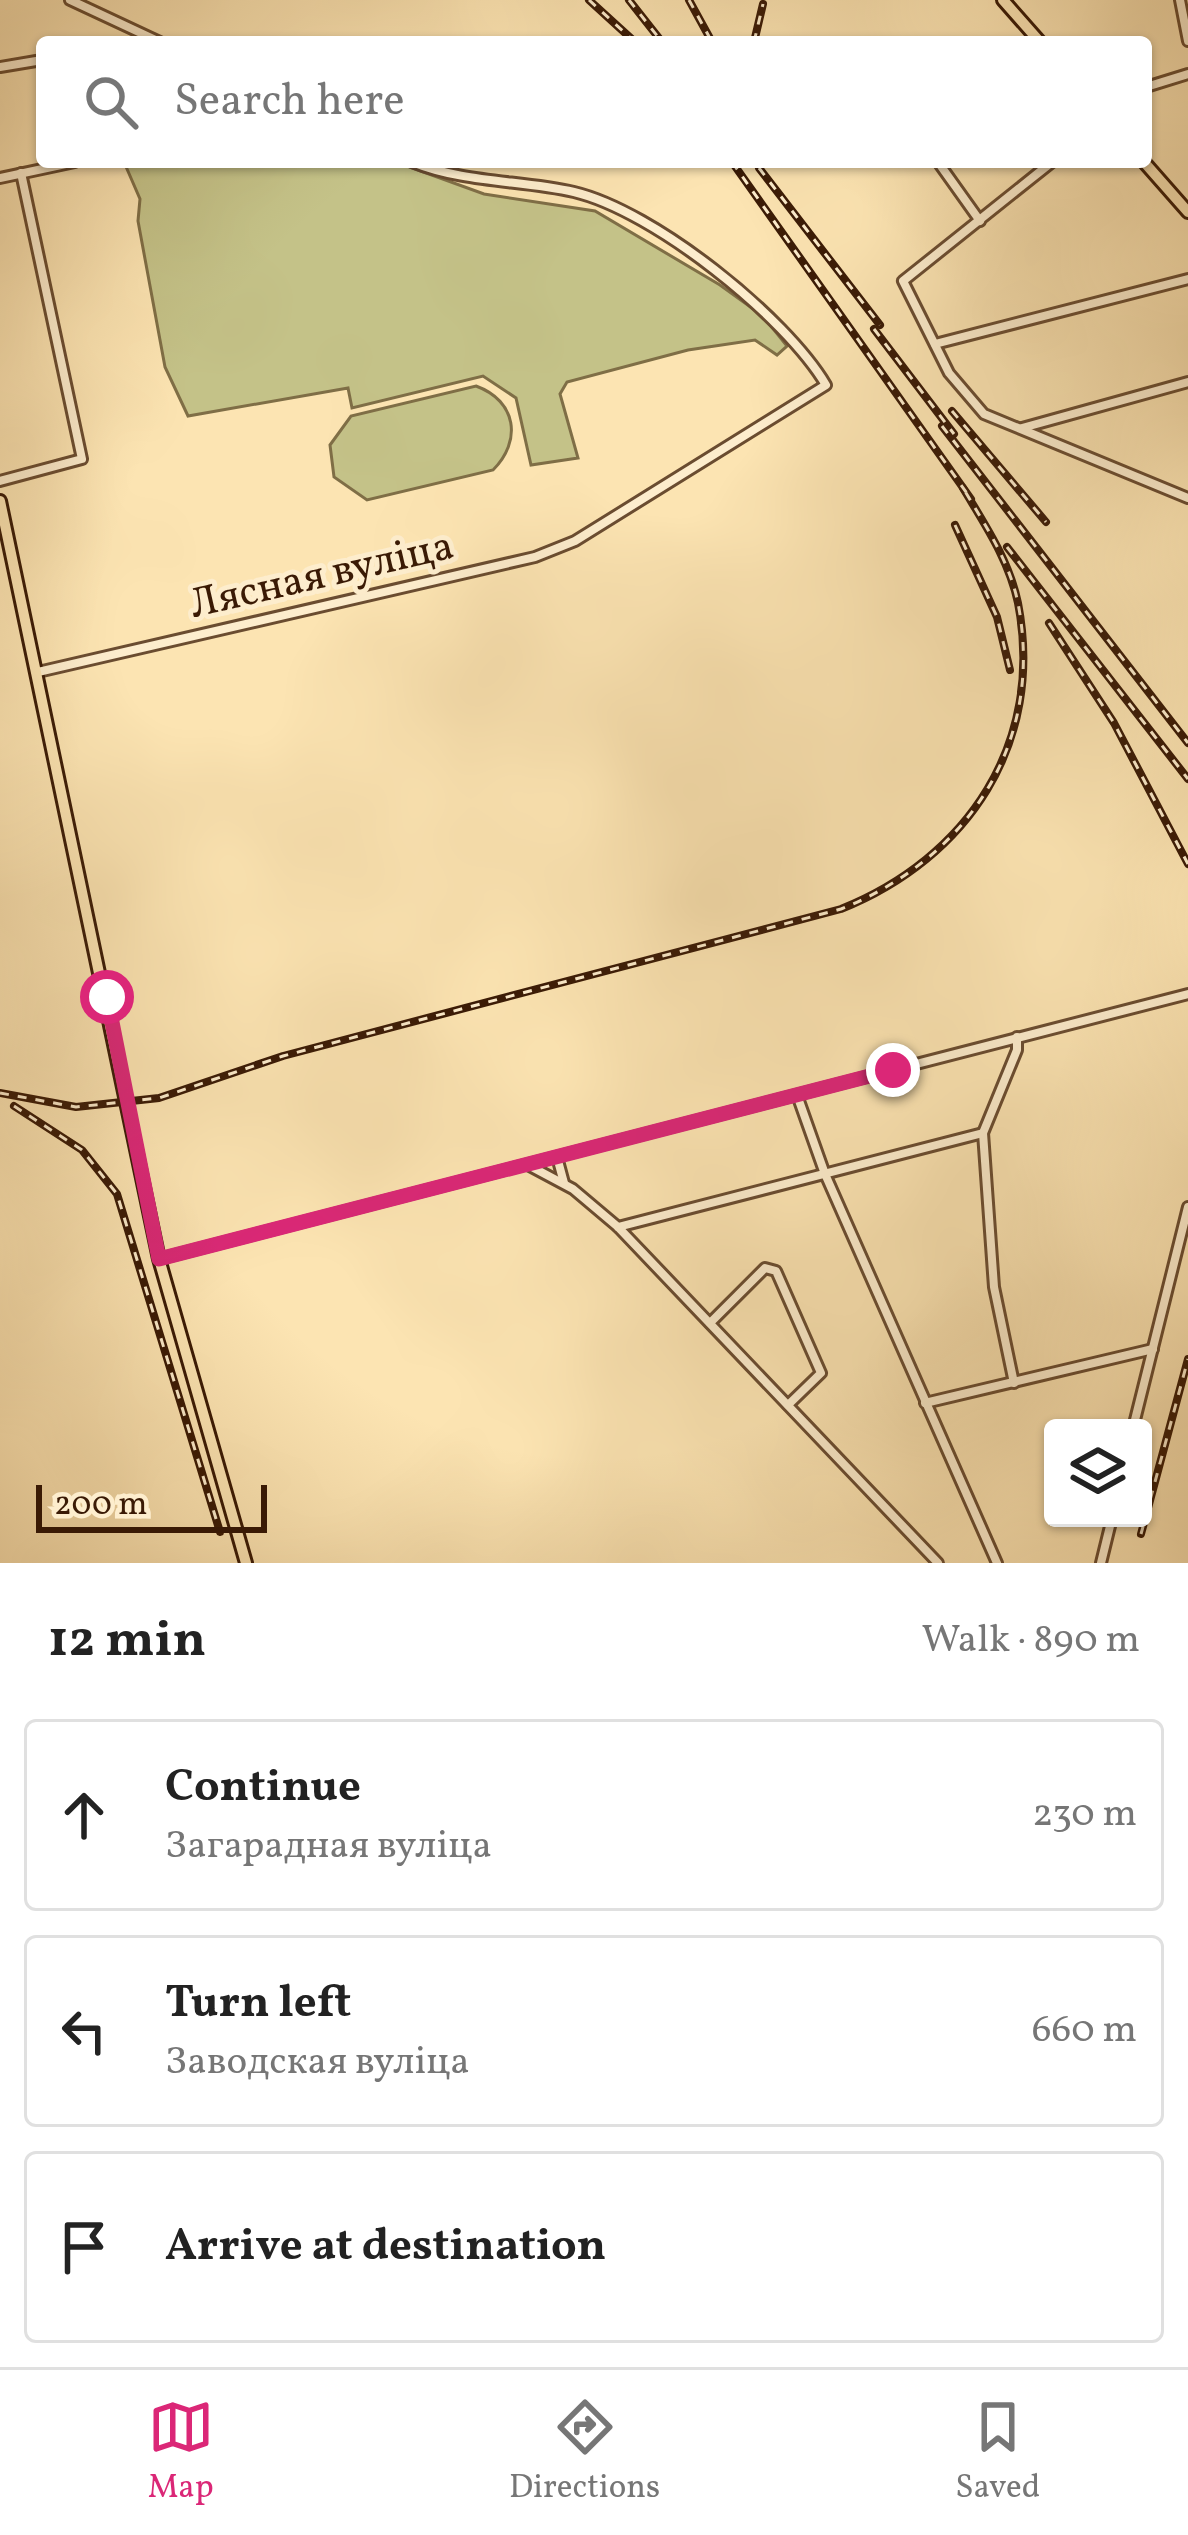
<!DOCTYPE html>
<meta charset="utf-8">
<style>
body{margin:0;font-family:Vollkorn,serif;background:#f2f2f2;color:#222}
.controls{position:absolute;right:36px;bottom:36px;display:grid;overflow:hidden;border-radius:12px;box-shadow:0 3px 9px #0004}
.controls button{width:108px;height:108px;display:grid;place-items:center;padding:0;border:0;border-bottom:3px solid #e0e0e0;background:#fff;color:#222;font:60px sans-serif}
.scale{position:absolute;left:36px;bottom:30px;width:231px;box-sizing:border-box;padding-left:12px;border:6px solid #3a1a05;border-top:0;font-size:33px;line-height:42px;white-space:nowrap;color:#3a1a05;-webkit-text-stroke:9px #fdedcd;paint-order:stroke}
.stop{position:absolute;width:36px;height:36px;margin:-27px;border:9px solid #db2777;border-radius:50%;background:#fff}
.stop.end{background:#db2777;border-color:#fff;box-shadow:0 3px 12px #0008}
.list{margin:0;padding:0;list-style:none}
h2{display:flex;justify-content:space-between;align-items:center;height:156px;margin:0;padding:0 48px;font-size:51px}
h2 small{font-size:39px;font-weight:400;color:#767676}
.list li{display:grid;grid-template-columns:78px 1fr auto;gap:36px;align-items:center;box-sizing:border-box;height:192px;margin:0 24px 24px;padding:0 24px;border:3px solid #e0e0e0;border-radius:12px}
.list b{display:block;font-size:45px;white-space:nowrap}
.list p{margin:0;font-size:39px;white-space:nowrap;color:#767676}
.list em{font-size:39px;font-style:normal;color:#767676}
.icon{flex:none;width:66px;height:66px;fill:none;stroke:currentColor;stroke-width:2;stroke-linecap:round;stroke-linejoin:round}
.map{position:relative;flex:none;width:1188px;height:1563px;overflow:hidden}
.search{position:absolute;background:#fff;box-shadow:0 3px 9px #0004;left:36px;right:36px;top:36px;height:132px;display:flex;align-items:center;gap:30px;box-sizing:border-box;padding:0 42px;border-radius:12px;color:#767676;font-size:45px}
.sheet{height:804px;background:#fff}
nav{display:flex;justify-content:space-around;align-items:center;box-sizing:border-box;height:168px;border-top:3px solid #e0e0e0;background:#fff;font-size:33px;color:#767676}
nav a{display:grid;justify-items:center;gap:6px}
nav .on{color:#db2777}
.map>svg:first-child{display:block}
</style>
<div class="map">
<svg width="1188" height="1563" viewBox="0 0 1188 1563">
<rect width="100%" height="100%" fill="#fce4b2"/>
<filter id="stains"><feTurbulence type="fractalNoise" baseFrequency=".00167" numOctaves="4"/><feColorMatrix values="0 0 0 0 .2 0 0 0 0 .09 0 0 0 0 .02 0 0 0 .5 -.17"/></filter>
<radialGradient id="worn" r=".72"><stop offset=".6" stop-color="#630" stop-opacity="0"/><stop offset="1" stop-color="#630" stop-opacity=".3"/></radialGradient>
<g fill="#c4c288" stroke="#7f6e46" stroke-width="3">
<path d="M124,162h272l88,32 111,17 125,74 43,31 24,30 -10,9 -22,-15 -67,10 -121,32 -7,12 18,64 -47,7 -15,-67 -33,-22 -131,32 -4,-20 -160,28 -23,-49 -27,-146 2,-22z"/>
<path d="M476,386c41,15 46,55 17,84l-126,30 -33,-23 -4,-32 21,-29z"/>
</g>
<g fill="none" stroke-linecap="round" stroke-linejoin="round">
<defs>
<g id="street">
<path d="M70,0l90,42"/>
<path d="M1180,0l8,41"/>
<path d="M0,67l42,-7"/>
<path d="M1146,87l42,-13"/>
<path d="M938,162l42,59"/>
<path d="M1052,162l-149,119 46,92 35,41 204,84"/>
<path d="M0,178l75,-16"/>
<path d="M935,344l253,-65"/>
<path d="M1022,428l166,-46"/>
<path d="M0,481l82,-22 -61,-286"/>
<path d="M38,672l497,-115 40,-16 251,-156c-41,-69 -172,-174 -252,-193 -53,-12 -110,-9 -162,-30"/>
<path d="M797,1095l28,79 172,389"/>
<path d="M557,1157l7,26"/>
<path d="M528,1165l45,24 45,38 320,336"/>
<path d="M618,1227l365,-94"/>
<path d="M159,1259l1029,-265"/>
<path d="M710,1323l55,-55 11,3 45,102 -33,32"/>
<path d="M1014,1383l-20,-96 -11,-154 34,-83v-13"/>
<path d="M925,1403l228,-54"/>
<path d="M1133,1428l55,-221"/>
<path d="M1101,1563l11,-45"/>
</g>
<g id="primary">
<path d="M1003,0l37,42"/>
<path d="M1144,162l44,50"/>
<path d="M0,501l159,758 87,304"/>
</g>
</defs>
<use href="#street" stroke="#6a4c30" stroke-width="14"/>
<use href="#primary" stroke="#3a1a05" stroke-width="16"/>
<use href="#street" stroke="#fdedcd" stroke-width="8"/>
<use href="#primary" stroke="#fce4b2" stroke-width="10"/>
<defs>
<g id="rail">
<path d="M589,0l46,42"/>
<path d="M629,0l33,42"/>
<path d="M689,0l23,42"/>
<path d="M754,42l9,-38"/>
<path d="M732,162l239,337"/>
<path d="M759,168l121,157"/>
<path d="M874,329l80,105"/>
<path d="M952,411l94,111"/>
<path d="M942,426l246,317"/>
<path d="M955,525l42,92 13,53"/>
<path d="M1007,547l181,232"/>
<path d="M1049,623l65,100 74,141"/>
<path d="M0,1093l76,14 83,-9 124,-42 558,-147c127,-51 204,-166 177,-306 -9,-43 -33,-78 -55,-115"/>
<path d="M14,1106l68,44 35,44 103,338"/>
<path d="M1141,1534l47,-175"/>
</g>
</defs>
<use href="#rail" stroke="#3a1a05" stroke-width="8"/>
<use href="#rail" stroke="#fdedcd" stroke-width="3" stroke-dasharray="9" stroke-linecap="butt"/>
</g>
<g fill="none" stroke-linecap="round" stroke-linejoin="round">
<path stroke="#db2777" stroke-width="15" d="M107,997l52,262 734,-189"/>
</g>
<g text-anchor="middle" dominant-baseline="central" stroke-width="10" stroke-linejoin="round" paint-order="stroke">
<g font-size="42" fill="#3a1a05" stroke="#fdedcd">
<text transform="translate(322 577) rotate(-13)">Лясная вуліца</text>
</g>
</g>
<rect width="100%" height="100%" filter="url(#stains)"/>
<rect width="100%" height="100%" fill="url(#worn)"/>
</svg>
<div class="controls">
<button><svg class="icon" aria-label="layers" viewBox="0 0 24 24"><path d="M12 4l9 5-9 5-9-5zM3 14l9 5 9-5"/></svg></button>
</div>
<div class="scale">200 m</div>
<div class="stop" style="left:107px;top:997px"></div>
<div class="stop end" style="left:893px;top:1070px"></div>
<div class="search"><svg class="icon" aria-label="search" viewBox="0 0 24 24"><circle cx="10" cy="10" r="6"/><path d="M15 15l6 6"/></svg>Search here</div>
</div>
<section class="sheet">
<h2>12 min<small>Walk · 890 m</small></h2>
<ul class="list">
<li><svg class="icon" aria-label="ahead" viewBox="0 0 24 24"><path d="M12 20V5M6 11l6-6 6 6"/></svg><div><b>Continue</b><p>Загарадная вуліца</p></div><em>230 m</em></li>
<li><svg class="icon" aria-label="left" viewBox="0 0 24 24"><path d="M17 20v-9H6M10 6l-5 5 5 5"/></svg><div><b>Turn left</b><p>Заводская вуліца</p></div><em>660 m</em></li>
<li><svg class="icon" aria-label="arrive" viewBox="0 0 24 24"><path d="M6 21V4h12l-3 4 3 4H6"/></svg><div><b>Arrive at destination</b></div></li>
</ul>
</section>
<nav>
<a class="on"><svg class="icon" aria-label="map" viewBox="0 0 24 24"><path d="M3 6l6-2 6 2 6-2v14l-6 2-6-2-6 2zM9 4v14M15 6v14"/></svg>Map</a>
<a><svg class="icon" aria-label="directions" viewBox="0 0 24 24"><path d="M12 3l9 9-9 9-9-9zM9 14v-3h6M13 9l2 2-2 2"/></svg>Directions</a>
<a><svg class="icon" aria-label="saved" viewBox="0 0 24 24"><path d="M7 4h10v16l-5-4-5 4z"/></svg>Saved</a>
</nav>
